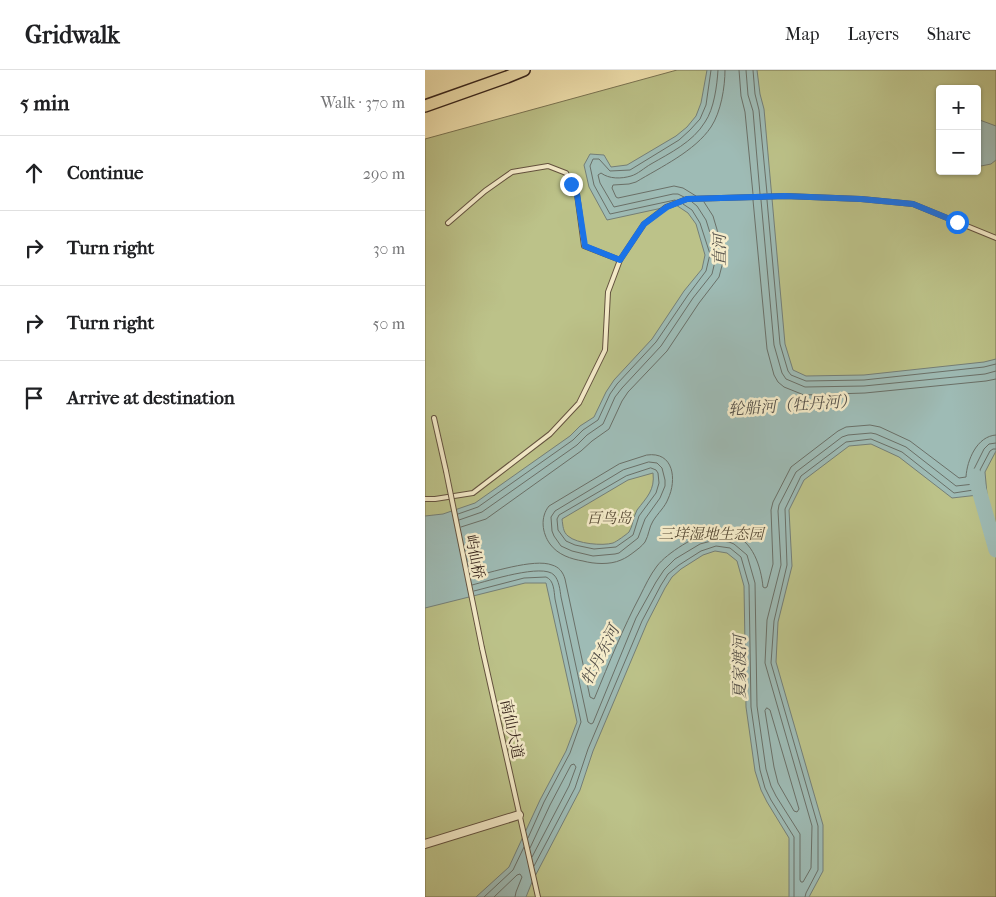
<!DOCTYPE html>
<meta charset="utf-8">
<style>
body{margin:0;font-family:"IM FELL French Canon","Noto Serif SC",serif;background:#f6f6f6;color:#202124}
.controls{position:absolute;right:15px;top:15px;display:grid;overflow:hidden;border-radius:5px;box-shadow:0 1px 4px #0004}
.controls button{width:45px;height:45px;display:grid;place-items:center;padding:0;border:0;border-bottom:1px solid #e0e0e0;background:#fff;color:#202124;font:25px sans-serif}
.stop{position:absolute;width:15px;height:15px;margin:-11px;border:4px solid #1a73e8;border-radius:50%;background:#fff}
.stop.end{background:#1a73e8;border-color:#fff;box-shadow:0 1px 5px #0008}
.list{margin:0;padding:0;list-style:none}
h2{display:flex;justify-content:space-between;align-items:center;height:65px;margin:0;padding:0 20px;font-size:21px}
h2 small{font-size:16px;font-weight:400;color:#757577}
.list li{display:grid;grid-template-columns:32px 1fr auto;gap:15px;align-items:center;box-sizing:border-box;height:75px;padding:0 20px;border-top:1px solid #e0e0e0}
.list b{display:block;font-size:19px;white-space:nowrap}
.list em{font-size:16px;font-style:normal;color:#757577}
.icon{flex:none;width:28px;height:28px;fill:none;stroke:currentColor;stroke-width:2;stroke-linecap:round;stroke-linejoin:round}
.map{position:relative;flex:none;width:571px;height:827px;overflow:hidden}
header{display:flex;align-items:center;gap:30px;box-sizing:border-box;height:70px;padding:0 25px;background:#fff;border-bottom:1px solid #e0e0e0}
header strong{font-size:24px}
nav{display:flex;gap:28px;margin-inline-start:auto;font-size:18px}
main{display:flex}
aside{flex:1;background:#fff}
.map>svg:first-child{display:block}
</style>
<header>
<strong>Gridwalk</strong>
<nav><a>Map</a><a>Layers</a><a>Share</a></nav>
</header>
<main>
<aside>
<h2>5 min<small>Walk · 370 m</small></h2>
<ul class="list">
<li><svg class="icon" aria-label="ahead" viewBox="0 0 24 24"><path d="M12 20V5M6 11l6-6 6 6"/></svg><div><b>Continue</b></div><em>290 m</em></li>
<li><svg class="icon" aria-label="right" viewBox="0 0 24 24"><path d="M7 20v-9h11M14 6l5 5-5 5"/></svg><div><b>Turn right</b></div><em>30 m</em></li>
<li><svg class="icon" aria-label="right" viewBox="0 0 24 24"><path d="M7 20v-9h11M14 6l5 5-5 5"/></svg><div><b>Turn right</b></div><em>50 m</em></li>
<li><svg class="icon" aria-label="arrive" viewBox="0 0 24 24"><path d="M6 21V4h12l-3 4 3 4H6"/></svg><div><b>Arrive at destination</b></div></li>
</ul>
</aside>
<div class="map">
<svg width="571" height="827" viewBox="0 0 571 827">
<rect width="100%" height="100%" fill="#f0e1ae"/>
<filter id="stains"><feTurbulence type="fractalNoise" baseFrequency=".004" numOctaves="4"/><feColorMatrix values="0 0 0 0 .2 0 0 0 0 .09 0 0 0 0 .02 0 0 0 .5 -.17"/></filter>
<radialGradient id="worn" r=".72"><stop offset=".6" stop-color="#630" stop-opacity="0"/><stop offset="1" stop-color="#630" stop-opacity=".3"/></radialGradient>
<path fill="#bcc289" stroke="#797352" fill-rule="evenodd" d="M252,0h319v827h-571v-758zM515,19h37v82h-37z"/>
<g fill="#9ebbb5" stroke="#747f78" fill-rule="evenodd">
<path d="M282,0h50l3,24 4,15 21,235 8,26 13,6 58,-1 120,-13 12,-3v92l-11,21 2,22 -35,4 -53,-41 -28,-13 -22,2 -45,34 -15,30 3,56 -14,56 -2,40 47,163v46l-14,26h-20v-59l-22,-36 -6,-12 -6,-19 -9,-64 -2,-121 -7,-25 -10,-8 -12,-2 -12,4 -22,14 -9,8 -7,11 -18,35 -54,128 -13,39 -48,92 -6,15h-50l33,-30 31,-67 26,-49 11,-29 -31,-139h-21l-100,25v-92l18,-2 32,-11 95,-67 10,-10 14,-9 12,-25 8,-12 38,-41 32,-48 18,-22 3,-14 -9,-31 -8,-11 -12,-8 -69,15 -18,-33 -5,-22 6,-11 14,1 7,12 16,-2 49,-29 11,-9 9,-11 5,-13zM228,403c2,17 -6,24 -16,37 -4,7 -4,16 -8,22 -2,2 -13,10 -16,11 -10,3 -36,1 -45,-7 -5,-4 -5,-10 -6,-17l66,-39z"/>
<path d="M552,49l19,7v34l-5,4 -10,2 -4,-3z"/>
</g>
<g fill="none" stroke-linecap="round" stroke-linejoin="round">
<g stroke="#6a7068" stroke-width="1">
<path d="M314,0l2,26 4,16 8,82"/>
<path d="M321,0l2,25 5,16 7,83"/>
<path d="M328,0l2,24 4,16 8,83"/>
<path d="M271,126l-13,-8 -9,-2 -56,12 -2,-1 -4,-9 1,-3 16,-1 7,-2c25,-15 59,-31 75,-55 10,-15 14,-40 14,-57"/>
<path d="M259,127l-6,-3h-5l-59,13 -14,-24 -2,-8 3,-2c8,6 20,6 30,3 7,-2 13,-8 20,-12 19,-11 42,-22 54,-42 9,-13 12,-36 13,-52"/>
<path d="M250,130l-65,14 -16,-29 -4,-19 3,-7h6l11,12 20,-1 49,-30 11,-10 10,-11 6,-14 5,-35"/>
<path d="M328,130l14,149 7,26 4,7 6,5 20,8 61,-2 121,-12 10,-2"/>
<path d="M336,130l13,145 8,28 4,6 19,8 59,-1 121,-12 11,-3"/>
<path d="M342,130l13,144 8,27 3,4 15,6 58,-1 120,-13 12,-3"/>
<path d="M222,385c27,-4 30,25 21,44 -3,8 -10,14 -15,22 -4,6 -4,14 -8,21 -3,4 -7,7 -11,10 -4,3 -8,6 -13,8 -11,5 -27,4 -38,1 -12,-2 -25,-6 -33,-17 -8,-11 -10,-27 -1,-38l70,-42z"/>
<path d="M224,392l8,1 5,5 3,12v6l-5,12 -15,21 -7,19 -19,15 -4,1 -22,2 -21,-5 -11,-5 -7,-10 -2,-5 -1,-14 4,-6 68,-41z"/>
<path d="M226,398l5,2 2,3 1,10 -3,10 -17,23 -6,19 -17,12 -22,2 -19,-4 -9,-4 -8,-11 -1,-11 2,-4 67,-39z"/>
<path d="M33,444l20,-7 95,-67 10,-10 15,-10 12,-26 7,-10 39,-42 32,-47 18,-24 4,-17 -10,-31 -8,-13 -9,-6"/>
<path d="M34,450l23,-8 95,-67 10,-10 16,-11 12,-27 7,-9 39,-42 32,-48 19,-24 4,-17v-5l-10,-32 -9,-14 -5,-4"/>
<path d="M36,457l25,-8 95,-68 11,-10 17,-12 13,-28 6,-9 39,-41 32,-48 20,-26 5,-19 -1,-8 -10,-34 -9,-14"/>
<path d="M46,507c19,-4 63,-19 81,-12 7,2 11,7 13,14l25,118 4,2 1,-2c14,-34 28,-69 45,-101 5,-10 10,-21 17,-30 10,-13 39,-31 55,-34 6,0 13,1 19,2 22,6 30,33 32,53l2,1 2,-1 6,-23 -2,-54 2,-8 18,-35 47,-36 8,-4 24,-2 10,2 30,14 49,37 7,-1c1,-17 11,-41 30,-42"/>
<path d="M47,515c16,-4 71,-22 82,-10 5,5 6,15 7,22l27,125 3,2 2,-1 43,-105 20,-36 8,-12 11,-11 25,-15 15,-4 14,2 5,2 13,11 8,28 2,123 9,63 5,17 5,10 24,38v46l1,2h2l8,-14 1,-42 -47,-163 2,-43 14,-55 -3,-54 1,-6 17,-33 46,-35 6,-2 23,-2 5,1 30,13 50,39 18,-2v-15l10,-20 5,-5 7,-1"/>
<path d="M49,521l50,-13 22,-1c8,3 8,14 9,22l26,123 -11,31 -26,49 -16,36"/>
<path d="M342,638l3,2 29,99 -2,3 -3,-1 -16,-28 -4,-16 -9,-56z"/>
<path d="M105,778l20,-43 21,-40 3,-1 2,3 -7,19 -37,71"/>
<path d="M109,796l41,-78 13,-39 54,-128 19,-36 7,-11 11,-9 22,-14 15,-5 14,2 11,9 8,28 2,122 9,63 5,18 6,12 23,37v60"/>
<path d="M59,827l29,-27 11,-23"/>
<path d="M69,827l23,-22 3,-1 2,3 -6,15 -1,5"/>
<path d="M380,827l1,-4 12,-23v-44l-47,-163 3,-42 13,-56 -2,-56 16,-33 45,-34 25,-3 31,13 52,41 26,-4v-19l10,-19 3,-2h3"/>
</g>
<path stroke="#9ebbb5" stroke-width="15" d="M550,406l21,74"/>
<defs>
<g id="lane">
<path d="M23,153l37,-32 27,-19 36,-6 18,7 11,21 7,52 36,14"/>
<path d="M9,348l12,53"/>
<path d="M0,429h10l38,-6 77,-59 29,-31 26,-53 3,-58 12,-32 24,-36 22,-17 21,-8 98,-3 76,3 52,5 83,34"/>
<path d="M57,578l56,249"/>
</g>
<path id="street" d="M0,774l94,-29"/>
<path id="primary" d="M0,36l82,-29 17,-7"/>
</defs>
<use href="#lane" stroke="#645340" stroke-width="6"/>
<use href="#street" stroke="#645340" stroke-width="10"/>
<use href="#primary" stroke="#36241c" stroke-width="14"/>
<use href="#lane" stroke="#f5ecca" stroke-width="4"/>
<use href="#street" stroke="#f5ecca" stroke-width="8"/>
<use href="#primary" stroke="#f0e1ae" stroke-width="11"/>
<defs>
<path id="lane-bridge" d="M21,401l36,177"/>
</defs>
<use href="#lane-bridge" stroke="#645340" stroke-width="6" stroke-linecap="butt"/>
<use href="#lane-bridge" stroke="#f5ecca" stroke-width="4"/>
</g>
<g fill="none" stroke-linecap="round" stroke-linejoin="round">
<path stroke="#1a73e8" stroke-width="6" d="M146,114l6,10 8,52 35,14 24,-36 23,-17 20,-8 98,-3 76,3 52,5 44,18"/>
</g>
<g text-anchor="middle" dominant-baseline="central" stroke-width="5" stroke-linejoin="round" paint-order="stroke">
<g font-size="15" font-style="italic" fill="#584c37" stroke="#f5ecca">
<text x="184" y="448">百鸟岛</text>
<text x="286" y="464">三垟湿地生态园</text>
</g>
<g font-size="15" fill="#36241c" stroke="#f5ecca">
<text transform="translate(50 487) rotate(79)">屿仙桥</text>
<text transform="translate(87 659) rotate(78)">南仙大道</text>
</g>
<g font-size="16" font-style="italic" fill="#55514a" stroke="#f5ecca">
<text transform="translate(294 180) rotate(-90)">直河</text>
<text transform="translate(367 335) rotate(-4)">轮船河（牡丹河）</text>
<text transform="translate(175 585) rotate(-63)">牡丹东河</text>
<text transform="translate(314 597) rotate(-90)">夏家渡河</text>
</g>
</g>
<rect width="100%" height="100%" filter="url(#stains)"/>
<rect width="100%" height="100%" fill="url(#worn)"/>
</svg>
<div class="controls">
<button>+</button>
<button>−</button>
</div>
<div class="stop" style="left:532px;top:152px"></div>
<div class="stop end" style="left:146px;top:114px"></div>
</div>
</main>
